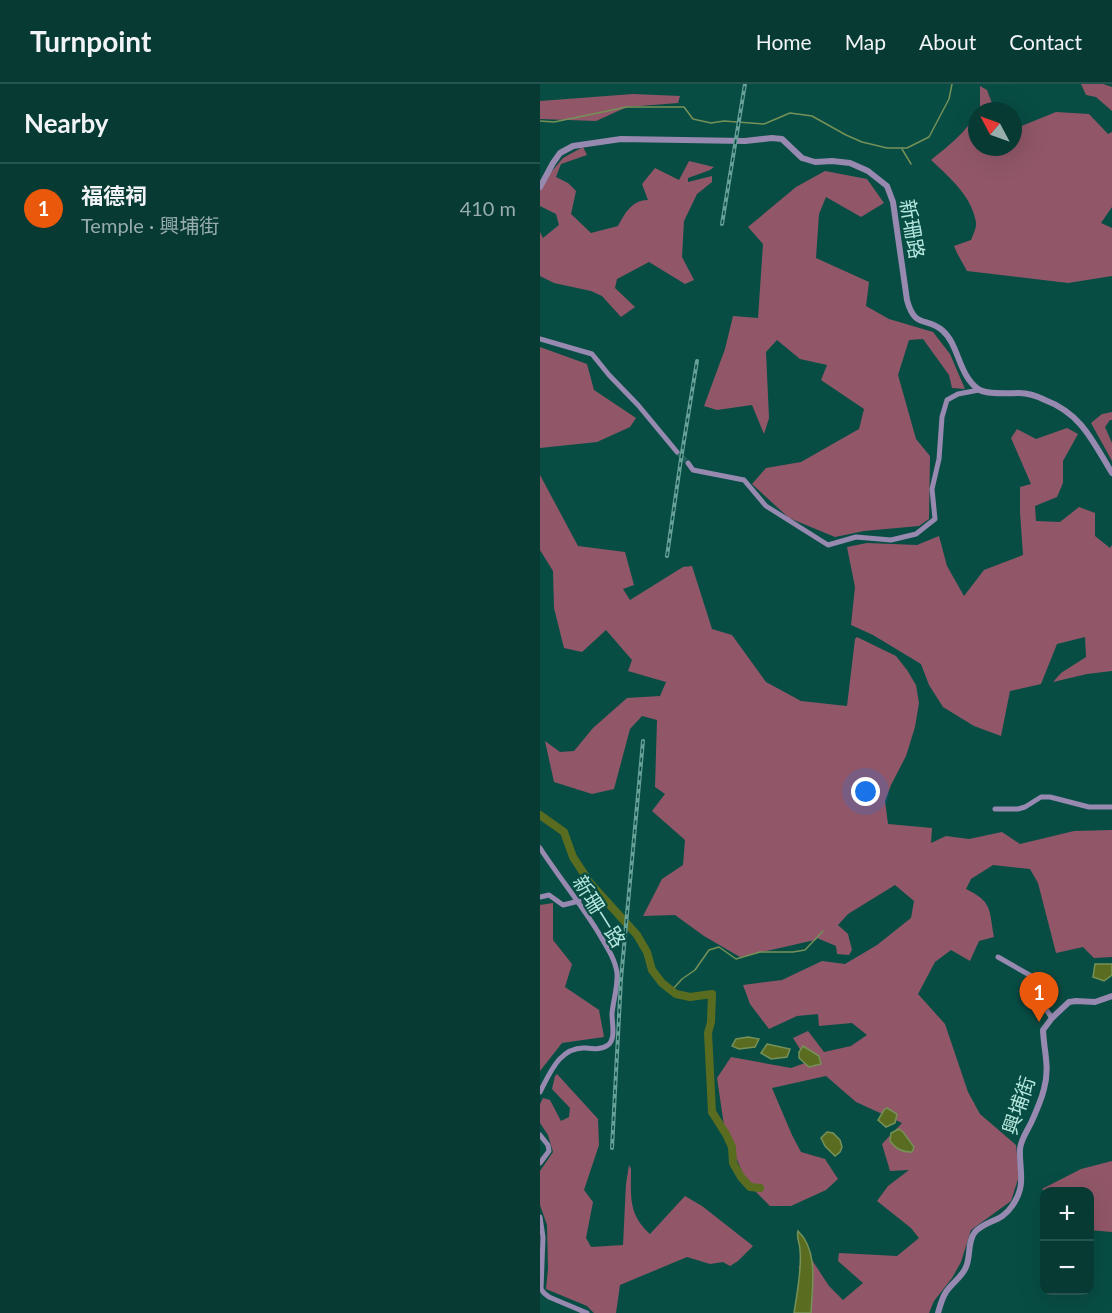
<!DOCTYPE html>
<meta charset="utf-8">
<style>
body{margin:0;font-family:Lato,"Noto Sans TC",sans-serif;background:#0f413b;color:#f1f3f6}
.controls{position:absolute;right:18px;bottom:18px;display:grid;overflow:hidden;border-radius:12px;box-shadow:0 6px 24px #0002}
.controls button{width:54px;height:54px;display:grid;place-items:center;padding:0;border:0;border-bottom:2px solid #27544e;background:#063a33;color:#f1f3f6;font:30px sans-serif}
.compass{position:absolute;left:428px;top:18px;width:54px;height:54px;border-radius:50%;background:#063a33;box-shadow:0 6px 24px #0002;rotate:311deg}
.you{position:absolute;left:326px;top:708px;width:21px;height:21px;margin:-15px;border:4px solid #fff;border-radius:50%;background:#1a73e8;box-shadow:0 0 0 9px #1a73e833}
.badge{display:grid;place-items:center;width:39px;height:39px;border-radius:50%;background:#ea580c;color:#fff;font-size:20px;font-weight:700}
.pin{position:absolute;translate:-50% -50px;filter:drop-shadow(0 2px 3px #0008)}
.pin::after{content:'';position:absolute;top:32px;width:21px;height:18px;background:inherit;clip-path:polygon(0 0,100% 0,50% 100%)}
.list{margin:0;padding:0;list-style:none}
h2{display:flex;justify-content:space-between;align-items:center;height:78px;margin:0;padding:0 24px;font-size:26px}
h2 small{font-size:20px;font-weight:400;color:#98adac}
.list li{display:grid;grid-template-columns:39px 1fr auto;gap:18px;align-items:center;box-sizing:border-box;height:90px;padding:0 24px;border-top:2px solid #27544e}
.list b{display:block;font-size:22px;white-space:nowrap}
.list p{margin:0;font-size:20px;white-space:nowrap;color:#98adac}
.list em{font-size:20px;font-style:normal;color:#98adac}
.map{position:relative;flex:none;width:572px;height:1229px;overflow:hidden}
header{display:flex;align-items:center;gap:36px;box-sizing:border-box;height:84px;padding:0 30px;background:#063a33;border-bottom:2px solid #27544e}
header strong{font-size:28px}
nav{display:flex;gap:33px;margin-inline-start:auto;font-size:21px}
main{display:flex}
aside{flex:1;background:#063a33}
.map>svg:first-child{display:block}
</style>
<header>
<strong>Turnpoint</strong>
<nav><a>Home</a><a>Map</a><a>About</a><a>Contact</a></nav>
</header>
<main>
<aside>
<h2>Nearby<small></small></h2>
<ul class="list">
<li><span class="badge">1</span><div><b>福德祠</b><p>Temple · 興埔街</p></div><em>410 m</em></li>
</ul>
</aside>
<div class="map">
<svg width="572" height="1229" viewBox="0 0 572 1229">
<rect width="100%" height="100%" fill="#084d44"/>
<g fill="#915768">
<path d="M541,0h22l9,3v24l-16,-14 -10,-2z"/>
<path d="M440,2l7,4 8,21h-17l2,-4z"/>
<path d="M93,10l47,2 -2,7 -51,4 -31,14 -56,-2v-18z"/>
<path d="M437,28v35h36v-21l6,1 37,-15 33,2 19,20 4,-2v75l-11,16 11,5v48l-44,7 -101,-12 -10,-18 -3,-7 17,-6c2,-5 6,-13 5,-18 -5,-27 -26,-44 -45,-62 18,-15 35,-27 46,-48z"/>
<path d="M43,63l4,8 -26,9 -5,13 12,6 8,8 -5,23 20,19 27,-7c7,-13 14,-26 30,-26l-6,-16 13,-16 24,12 10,-19 25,6 -4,3 -22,8v4l24,-6v6l-15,12 -13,27 -2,36 12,23 -9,4 -36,-22 -32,17 -2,9 20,19 -14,10 -19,-21 -11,-5 -37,-8 -14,-7v-44l3,6 16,-13 -3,-11 -16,-8v-16l3,-8 20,-24z"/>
<path d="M285,87l42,8 17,24 -23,14 -35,-20 -7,17 -3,44 53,24 -3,24 23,13 44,13 17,22 15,35 -13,-1 -3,-13 -26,-36 -14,1 -11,35 18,64 14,17 -1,63 -10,7 -55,5 -29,6 -46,-19 -37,-34 14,-16 35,-6 58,-33 5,-20 -43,-29 6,-15 -27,-6 -23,-19 -11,12 3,66 -5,16 -12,-29 -35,5 -13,-4 21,-57 8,-33 25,2 5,-74 -15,-17 48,-40z"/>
<path d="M0,263l47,17 7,26 42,28 -6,9 -33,15 -57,6z"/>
<path d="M572,328v8h-2l-5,7 7,16v18l-21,-38 11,-9z"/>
<path d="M527,344l11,6 -15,27v22l-6,14 -22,9 1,15 24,1 19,-15 16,6v23l15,12 2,-3v126l-25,3 -34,8 8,-9 25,-16 -1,-20 -28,7 -16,40 -31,7 -9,45 -27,-10 -31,-19 -14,-22 -8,-21 -48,-29 -22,-10 4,-38 -8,-40 20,-4 50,2 22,-9 8,30 17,30 20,-26 39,-15 -3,-43v-25l11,-3 -20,-46 6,-9 19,10z"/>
<path d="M0,391l38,71 47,6 9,33 -11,4 7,11 53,-33 9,-1 20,63 20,6 34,47 35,19 46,5 8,-67 2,-2 39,19 11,14 9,15 3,18 -4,24 -9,29 -15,29 -6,16 3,23 44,4 -1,15 15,-7 23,3 33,-7 18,12 54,-13 38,-1v127l-18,1 -11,-11 -27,6 -18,-70 -8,-14 -37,-4 -22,14 -5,10c27,13 23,21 28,48l-15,4 -9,20 -19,-11 -16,12 -17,32 27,30 23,68 12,22 36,31 3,31 -8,25 -40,29 -10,32 -9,16 -18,23 -5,12h-126l-4,-47 13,-6 17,26 14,14 20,-17 -25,-22 1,-8 58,3 22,-18 -8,-10 -34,-27 11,-15 21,-16 -19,1 -8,-27 20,-21 -46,-21 -30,-26 -54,12 20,47 9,17 24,7 13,20 -12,11 -35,16h-21l-23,-23 -22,-51 -8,-54 14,-21 60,11 17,-6 -15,-24 15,-7 16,21 27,-6 16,-11 -15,-12 -33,3 -1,-12 -21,2 -28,13 -19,-25 -7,-19 39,-5 40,-19 23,3 32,-19 34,-27 3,-17 -19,-16 -47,29 -10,11 10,9 4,16 -3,5 -12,-1 -1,-8 -19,-8 -2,2 -75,17 -36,-21 -29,-21 -32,1 19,-37 21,-14 2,-25 -33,-29 13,-17 -10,-7 2,-67 -15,-4 -12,13 -16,60 -22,5 -38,-12 -9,-41 15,11 14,-1 19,-23 34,-30 33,-2 6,-14 -38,-11 4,-11 -26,-30 -24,22 -18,-4 -10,-40 -1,-37 -13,-21z"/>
<path d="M13,819v37l19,24 -7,23 34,23 5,27 -42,6 -22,28v-166z"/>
<path d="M17,990l41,45 1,26 -15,45 9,12 -7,36 5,9 32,-2 3,-61 3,-19 2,4c0,27 -3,45 19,65l35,-38 17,10 51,40 -15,15 -8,5 -7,-4 -13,2 -23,-7 -67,28 -4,28h-22l-7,-7 -41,-17 2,-20 -1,-44 -7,-20v-34l13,-19 -5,-17 -8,-12v-19l3,-6 7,2 11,21 8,-4 1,-9 -18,-19 3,-13z"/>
<path d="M572,1077v71l-22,-2v-38l-45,-1 -3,-2 39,-20z"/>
</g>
<g fill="#5a6c20" stroke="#759158" stroke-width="1.5">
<path d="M555,880h17v11l-8,6 -11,-4z"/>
<path d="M208,953l11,2 -4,8 -16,2 -7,-3 4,-7z"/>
<path d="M227,960l23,5 -3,8 -16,2 -10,-6z"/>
<path d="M263,962l16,10 2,8 -12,3 -10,-9v-6z"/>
<path d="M347,1024l10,6 -2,9 -9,4 -8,-7 6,-10z"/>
<path d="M359,1045l4,3 11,15 -2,5c-10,0 -16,-3 -22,-11l1,-8z"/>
<path d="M287,1048l6,1 7,7 2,7 -2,5 -5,4 -10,-10 -4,-8z"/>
<path d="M258,1147c21,20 14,56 13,82h-17c3,-19 8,-44 6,-63 0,-7 -4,-12 -2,-19z"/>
</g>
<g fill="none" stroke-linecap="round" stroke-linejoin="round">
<g stroke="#759158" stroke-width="1.5">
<path d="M0,37l14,1 73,-15h57l9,12 18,4 13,-2 40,3 26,-11 22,3 34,19 16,7 25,6h20l22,-11 20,-38 3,-15"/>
<path d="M362,65l9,15"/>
<path d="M132,906l10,-11 13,-9 14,-20 10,-3 17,12 24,-7h33l12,-2 18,-19"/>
</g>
<path stroke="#5a6c20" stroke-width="8" d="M0,731l24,17 9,25 17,26 47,52 10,17 5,18 10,13 14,11 14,3 22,-3 -1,28 -3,11 4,79 14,22 6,13 1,16 8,14 9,10 10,1"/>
<path stroke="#22645b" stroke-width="5" stroke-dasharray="5 2.5" stroke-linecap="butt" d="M137,368l11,11"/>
<g stroke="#9789af" stroke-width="5">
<path d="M0,255l52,15 17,21 29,30 39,47"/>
<path d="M148,379l5,7 51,10 22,26 62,39 28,-8 35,3 25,-6 19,-15 -3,-30 7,-30 3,-42 5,-17 11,-6 21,-4"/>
<path d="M455,725h23l7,-2 16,-10h9l39,10h23"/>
<path d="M0,764c19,29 40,55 58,84 7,12 17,26 19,41 1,14 -4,28 -5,41 0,9 4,25 -4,31 -7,5 -15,4 -22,3 -26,-2 -36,25 -46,44"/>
<path d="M0,813l9,-2 14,10 16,-4"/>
<path d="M458,873l35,20 3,5 6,22 10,14"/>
<path d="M0,1051l8,10 1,6 -9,12"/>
<path d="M0,1133l3,20 -2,52 3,4 5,4 38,16"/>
</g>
<g stroke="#9789af" stroke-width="6">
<path d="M0,103l13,-24 7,-10 13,-7 48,-7 124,2 27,-3 10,1 20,19 13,4 17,-1 18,2 18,8 19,15 6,16 14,98c8,30 20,16 36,31 16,14 15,43 35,58 8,6 31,4 41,4 9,0 18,3 26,7 37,14 48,42 67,73"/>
<path d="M398,1229c2,-7 4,-15 8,-21 6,-9 16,-15 20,-25 5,-11 1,-25 9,-35 11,-12 27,-10 37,-26 15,-21 7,-35 8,-57 1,-10 7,-18 11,-26 5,-11 10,-22 13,-34 6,-22 0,-37 -1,-59l9,-12 17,-16 7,-1 19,1 17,-6"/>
</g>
<defs>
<g id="rail">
<path d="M182,140l23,-140"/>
<path d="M127,472l14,-97 16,-98"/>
<path d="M72,1064l9,-169 22,-238"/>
</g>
</defs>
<use href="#rail" stroke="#66a097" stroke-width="4"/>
<use href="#rail" stroke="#084d44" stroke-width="1.5" stroke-dasharray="4.5" stroke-linecap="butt"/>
</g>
<g text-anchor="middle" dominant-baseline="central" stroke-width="4.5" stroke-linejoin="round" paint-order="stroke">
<g font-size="20" fill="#b4e6dc" stroke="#084d44">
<text transform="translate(373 145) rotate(80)">新珊路</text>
<text transform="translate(60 827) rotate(58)">新珊一路</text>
<text transform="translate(478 1021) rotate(-71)">興埔街</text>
</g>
</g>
</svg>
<div class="controls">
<button>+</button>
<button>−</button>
</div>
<svg class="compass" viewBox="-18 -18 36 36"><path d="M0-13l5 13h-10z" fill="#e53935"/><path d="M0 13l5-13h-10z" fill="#98adac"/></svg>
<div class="you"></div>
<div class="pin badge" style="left:499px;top:938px">1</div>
</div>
</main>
